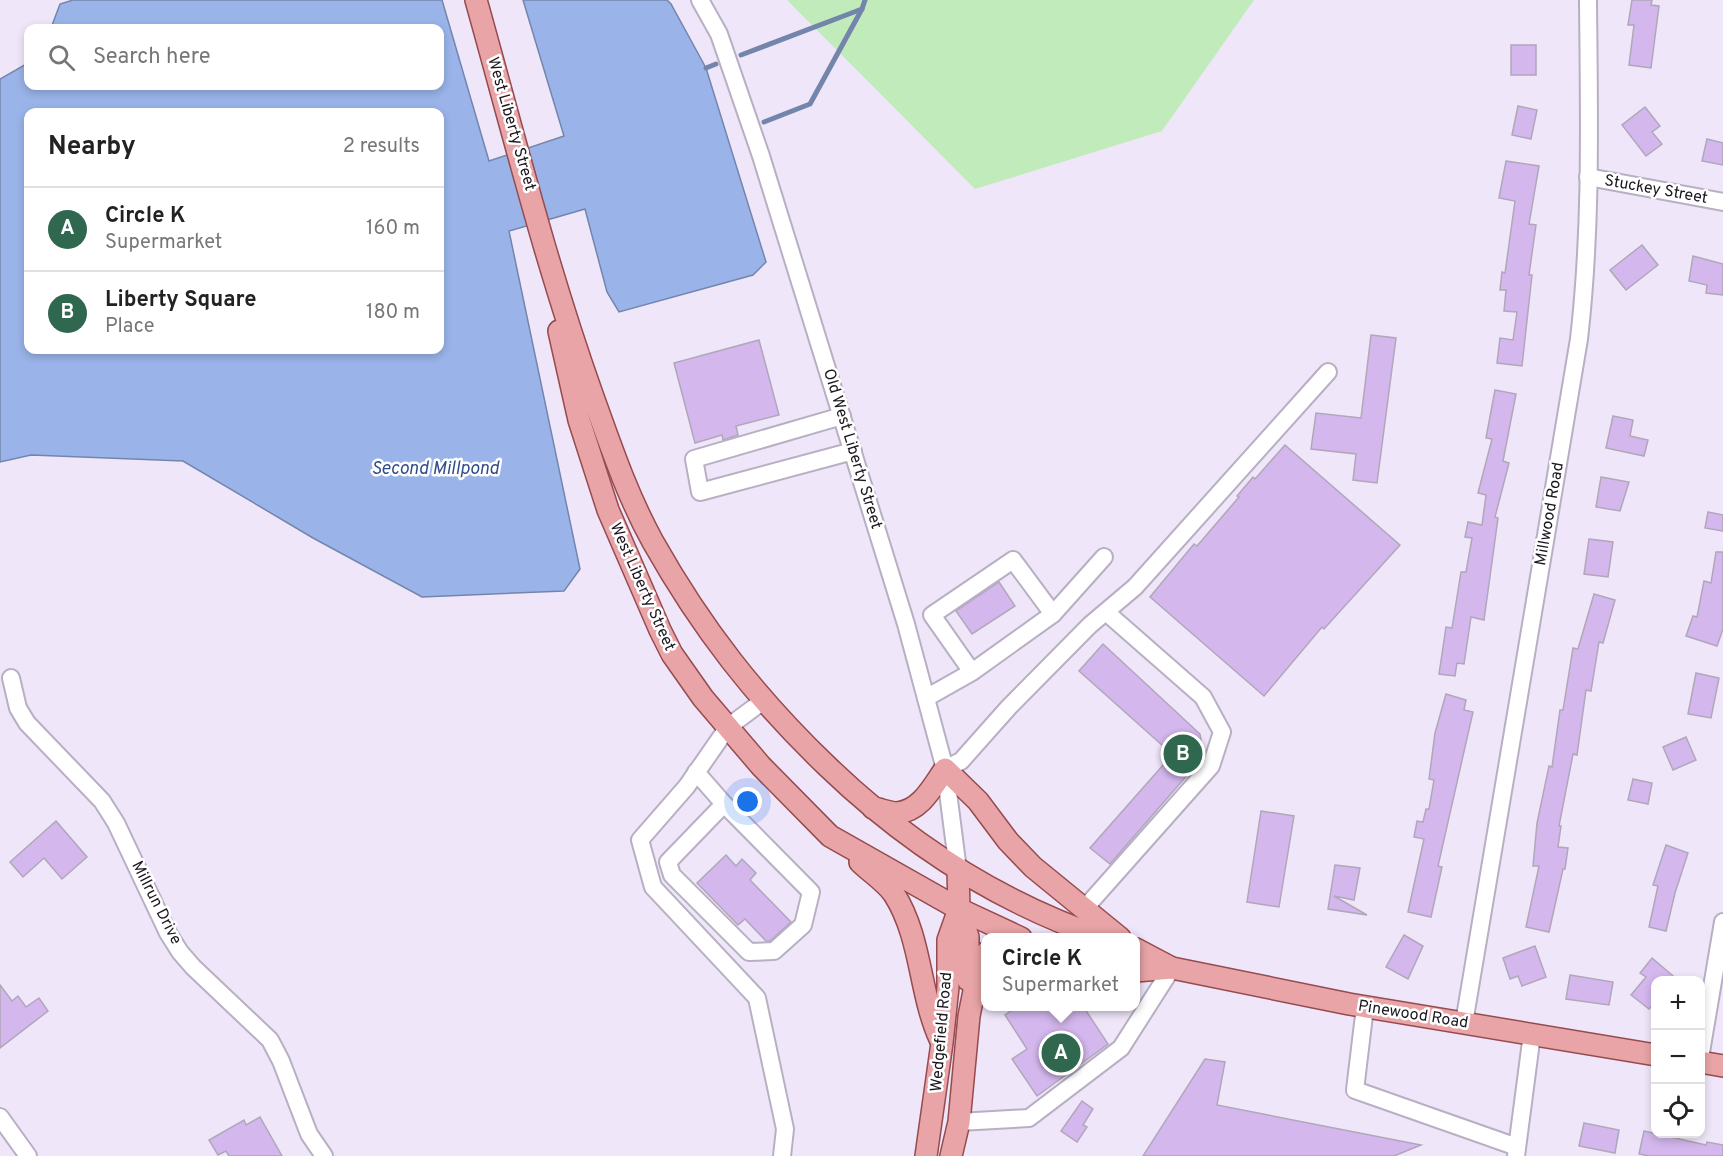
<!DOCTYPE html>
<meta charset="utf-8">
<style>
body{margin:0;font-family:Overpass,sans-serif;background:#f2f2f2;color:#222}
.controls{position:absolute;right:18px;bottom:18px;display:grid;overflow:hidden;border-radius:12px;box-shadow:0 3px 9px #0003}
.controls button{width:54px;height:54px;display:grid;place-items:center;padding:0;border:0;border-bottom:2px solid #e0e0e0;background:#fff;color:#222;font:30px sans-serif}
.you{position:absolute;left:748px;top:802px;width:21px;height:21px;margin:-15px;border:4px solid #fff;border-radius:50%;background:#1a73e8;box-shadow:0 0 0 9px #1a73e833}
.badge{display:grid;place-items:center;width:39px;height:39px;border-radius:50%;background:#30684f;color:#fff;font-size:20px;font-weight:700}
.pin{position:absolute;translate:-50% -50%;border:3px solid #fff;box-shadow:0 2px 6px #0006}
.popup{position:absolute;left:981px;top:933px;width:159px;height:78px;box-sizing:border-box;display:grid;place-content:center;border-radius:12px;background:#fff;filter:drop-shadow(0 2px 4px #0005);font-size:20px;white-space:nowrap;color:#767676}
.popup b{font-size:22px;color:#222}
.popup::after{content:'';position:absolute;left:50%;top:100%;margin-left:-12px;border:12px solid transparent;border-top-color:#fff}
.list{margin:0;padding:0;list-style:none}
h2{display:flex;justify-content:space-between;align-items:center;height:78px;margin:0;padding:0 24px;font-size:26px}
h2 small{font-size:20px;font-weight:400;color:#767676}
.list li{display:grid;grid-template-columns:39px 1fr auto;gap:18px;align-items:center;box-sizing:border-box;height:84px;padding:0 24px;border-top:2px solid #e0e0e0}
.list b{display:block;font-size:22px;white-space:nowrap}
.list p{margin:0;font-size:20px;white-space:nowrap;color:#767676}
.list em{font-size:20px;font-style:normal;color:#767676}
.icon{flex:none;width:33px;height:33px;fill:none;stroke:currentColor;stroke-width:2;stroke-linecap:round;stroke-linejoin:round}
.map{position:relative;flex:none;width:1723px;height:1156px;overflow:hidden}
.search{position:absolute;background:#fff;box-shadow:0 3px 9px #0003;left:24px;top:24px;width:420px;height:66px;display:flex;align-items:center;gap:15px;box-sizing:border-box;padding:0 21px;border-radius:12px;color:#767676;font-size:22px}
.panel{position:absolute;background:#fff;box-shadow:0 3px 9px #0003;left:24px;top:108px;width:420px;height:246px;border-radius:12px}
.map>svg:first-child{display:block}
</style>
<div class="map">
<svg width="1723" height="1156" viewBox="0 0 1723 1156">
<rect width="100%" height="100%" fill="#f0e6fa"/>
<path fill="#c1ebba" d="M787,0h467l-92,131 -187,58z"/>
<path fill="#9ab4e9" stroke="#7485ac" stroke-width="1.5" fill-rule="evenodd" d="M73,0h369l47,161 75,-25 -41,-136h144l4,4 35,64 60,194 -13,13 -134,37 -12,-20 -22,-83 -76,22 71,338 -16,22 -142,6 -109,-59 -130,-77 -152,-6 -31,7v-383l28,-16v23h412v-58h-389l9,-24zM28,112h412v238h-412z"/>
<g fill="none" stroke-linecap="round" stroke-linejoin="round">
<g stroke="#7485ac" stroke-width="5">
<path d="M741,55l121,-46"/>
<path d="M706,68l10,-4"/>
<path d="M764,122l46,-18 52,-95 3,-9"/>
</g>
</g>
<g fill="#d3b7ed" stroke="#b0a7ba" stroke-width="1.5">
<path d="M1632,0h20l-1,5 8,1 -8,62 -22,-3 5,-40h-6z"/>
<rect x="1511" y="45" width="25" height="30"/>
<path d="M1518,106l19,4 -6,29 -19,-4z"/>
<path d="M1645,107l15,19 -8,6 10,12 -16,12 -24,-31z"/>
<path d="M1707,139l16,4v22l-21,-4z"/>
<path d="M1506,161l33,5 -10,58 7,1 -7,50h3l-10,91 -25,-3 3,-25 13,2 4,-28 -13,-1 2,-21h-6l2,-18 3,1 10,-72 -16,-3z"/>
<path d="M1642,245l16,20 -32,25 -16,-20z"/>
<path d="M1693,256l30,8v31l-17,-2 1,-8 -18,-4z"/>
<path d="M1371,335l25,3 -19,145 -24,-3 3,-26 -45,-5 5,-36 45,5z"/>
<path d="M759,340l20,75 -43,11 2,9 -15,5 -1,-5 -27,8 -21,-80z"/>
<path d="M1495,390l21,4 -13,67 6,2 -14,54 3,1 -14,102 -13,-3 -7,47 -7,-1 -2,13 -16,-2 7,-47 6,1 9,-56h5l6,-34 -7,-1 3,-15 14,3 4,-30 -8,-2 14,-54 -6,-1z"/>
<path d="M1613,416l20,4 -3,16 18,4 -4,16 -38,-8z"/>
<path d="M1285,445l115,100 -76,84 -2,-2 -58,69 -114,-99 44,-53 3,2 42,-49 -2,-1 16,-19 2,2z"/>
<path d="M1601,477l28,5 -9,29 -24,-4z"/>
<path d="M1708,512l15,3v16l-18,-3z"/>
<path d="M1589,539l24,3 -5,35 -24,-3z"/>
<path d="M1716,552h7v77l-6,17 -31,-10 7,-20 4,1 7,-36 7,2z"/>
<path d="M999,582l16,24 -43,28 -16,-23z"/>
<path d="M1594,594l21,6 -12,43 -4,-1 -8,49 -5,-1 -9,65 -4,-1 -14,72h2l-3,21 10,1 -3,21h-2l-14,63 -23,-5 13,-61h-6l4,-43 12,-57 3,1 8,-57h3l10,-62 5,1z"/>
<path d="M1103,644l97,90 3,23 -93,107 -20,-16 74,-84 -1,-18 -84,-75z"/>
<path d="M1696,673l23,5 -8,40 -23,-4z"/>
<path d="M1446,694l20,6 -2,10 9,2 -35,154 4,1 -11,50 -23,-5 16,-73 -10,-2 3,-16 6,1 3,-13h3l5,-29 -5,-1 6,-46z"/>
<path d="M1686,737l10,23 -23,10 -10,-23z"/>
<path d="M1633,779l19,4 -4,21 -20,-4z"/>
<path d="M1261,811l33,5 -15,91 -32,-5z"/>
<path d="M56,821l31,36 -25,22 -18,-21 -21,19 -13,-15z"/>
<path d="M1666,845l22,8 -13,40 -9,38 -17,-4 9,-41 -5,-1z"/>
<path d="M726,855l10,11 6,-7 14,14 -6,7 41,42 -21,19h-4l-21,-22 -7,6 -41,-42z"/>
<path d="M1335,865l25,3 -6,32 -20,-4 33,19 -39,-6z"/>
<path d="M1404,935l19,11 -15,33 -22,-12z"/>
<path d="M1535,946l11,31 -24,9 -4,-10 -8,3 -7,-21z"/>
<path d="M1652,958l27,23h-23v20l-7,8 -18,-14 15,-18 -6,-4z"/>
<path d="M1570,975l43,7 -4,23 -43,-6z"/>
<path d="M0,985l12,16 6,-5 8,11 13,-9 9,13 -48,37z"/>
<path d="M1018,1006h65l25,38 -71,52 -25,-37 15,-10 -22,-34z"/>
<path d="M1205,1059l20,3 -8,43 204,40 -27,11h-251z"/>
<path d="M1082,1101l11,8 -10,16 4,2 -10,15 -16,-11z"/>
<path d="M260,1117l22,39h-53l-3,-5 -8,4 -9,-15 35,-20 2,5z"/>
<path d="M1584,1123l35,7 -4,23 -36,-7z"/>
<path d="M1644,1131l62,14 1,-3 16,3v11h-74l-10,-2z"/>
</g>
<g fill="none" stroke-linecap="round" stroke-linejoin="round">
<defs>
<g id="minor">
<path d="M700,0l19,34 42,122 145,468 39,145 13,101"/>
<path d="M1588,177l135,25"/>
<path d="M842,416l-148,43 6,33 153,-41"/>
<path d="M1053,614l51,-57"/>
<path d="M11,678l7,30 9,15 75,78 14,22 52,110 12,19 13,15 77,73 11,21 28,73 15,22"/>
<path d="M926,698l46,-26 81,-58 -40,-54 -81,55 40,57"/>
<path d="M763,701l-35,26 -41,59 -47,54 13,47 104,111 28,131 -3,27"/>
<path d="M945,769l16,-8 48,-54 81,-82 45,-38 193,-215"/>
<path d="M696,772l28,32 -56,58 4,13 77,77 25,-1 29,-26 8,-33 -87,-88"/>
<path d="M1085,908l126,-142 11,-34 -19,-35 -97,-85"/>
<path d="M1365,1007l-10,83 162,57"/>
<path d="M1464,1023l115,-684c13,-113 10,-226 9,-339"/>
<path d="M1700,1058l23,-136"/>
<path d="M0,1117l28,39"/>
<path d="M959,1122l70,-4 92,-70 51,-80"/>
<path d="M1516,1156l16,-122"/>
</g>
<g id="major">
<path d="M476,0c37,132 70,265 116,394 18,50 35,101 61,148 49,87 103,156 175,225 79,76 170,135 275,171"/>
<path d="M559,331l20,89 29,90 52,120 12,24 31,44 58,68 69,70 129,73 62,29"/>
<path d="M873,808c7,1 17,5 24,5 24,-2 36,-27 48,-44l33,32 30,40 25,26 87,71"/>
<path d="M860,862c10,10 26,20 34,32 28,44 25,99 46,145"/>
<path d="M958,870l1,39 9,28v43"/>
<path d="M1136,949l36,19 177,36 307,51"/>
<path d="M1136,971l36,-3"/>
<path d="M1700,1062l23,4"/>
<path d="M926,1156l16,-113 6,-56v-47l11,-31"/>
<path d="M951,1156l8,-34 10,-106 11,-55 6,-8"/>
</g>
</defs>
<use href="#minor" stroke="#b9afc3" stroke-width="20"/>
<use href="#major" stroke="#964b4f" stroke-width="24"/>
<use href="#minor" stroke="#fff" stroke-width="16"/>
<use href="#major" stroke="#e8a4a6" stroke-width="21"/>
</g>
<g text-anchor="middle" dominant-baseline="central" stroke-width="5" stroke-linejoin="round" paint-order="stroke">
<g font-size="16" fill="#1b171e" stroke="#fff">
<text transform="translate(511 124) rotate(74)">West Liberty Street</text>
<text transform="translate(1656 190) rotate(10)">Stuckey Street</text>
<text transform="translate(852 449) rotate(73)">Old West Liberty Street</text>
<text transform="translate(1550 514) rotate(-80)">Millwood Road</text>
<text transform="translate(642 587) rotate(66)">West Liberty Street</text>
<text transform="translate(156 903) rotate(63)">Millrun Drive</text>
<text transform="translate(1413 1015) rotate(9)">Pinewood Road</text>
<text transform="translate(942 1032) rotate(-85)">Wedgefield Road</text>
</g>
<g font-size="18" font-style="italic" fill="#304c8c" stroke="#fff">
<text x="435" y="469">Second Millpond</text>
</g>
</g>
</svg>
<div class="controls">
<button>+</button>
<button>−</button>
<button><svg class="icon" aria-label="locate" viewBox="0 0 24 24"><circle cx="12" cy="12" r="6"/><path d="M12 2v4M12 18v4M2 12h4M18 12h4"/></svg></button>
</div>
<div class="you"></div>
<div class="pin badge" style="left:1061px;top:1053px">A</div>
<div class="popup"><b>Circle K</b>Supermarket</div>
<div class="pin badge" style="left:1183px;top:754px">B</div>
<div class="search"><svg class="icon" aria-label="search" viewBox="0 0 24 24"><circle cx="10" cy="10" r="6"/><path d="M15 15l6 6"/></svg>Search here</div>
<section class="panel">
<h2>Nearby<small>2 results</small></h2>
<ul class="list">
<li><span class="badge">A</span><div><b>Circle K</b><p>Supermarket</p></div><em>160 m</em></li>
<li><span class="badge">B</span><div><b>Liberty Square</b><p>Place</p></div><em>180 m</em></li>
</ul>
</section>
</div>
